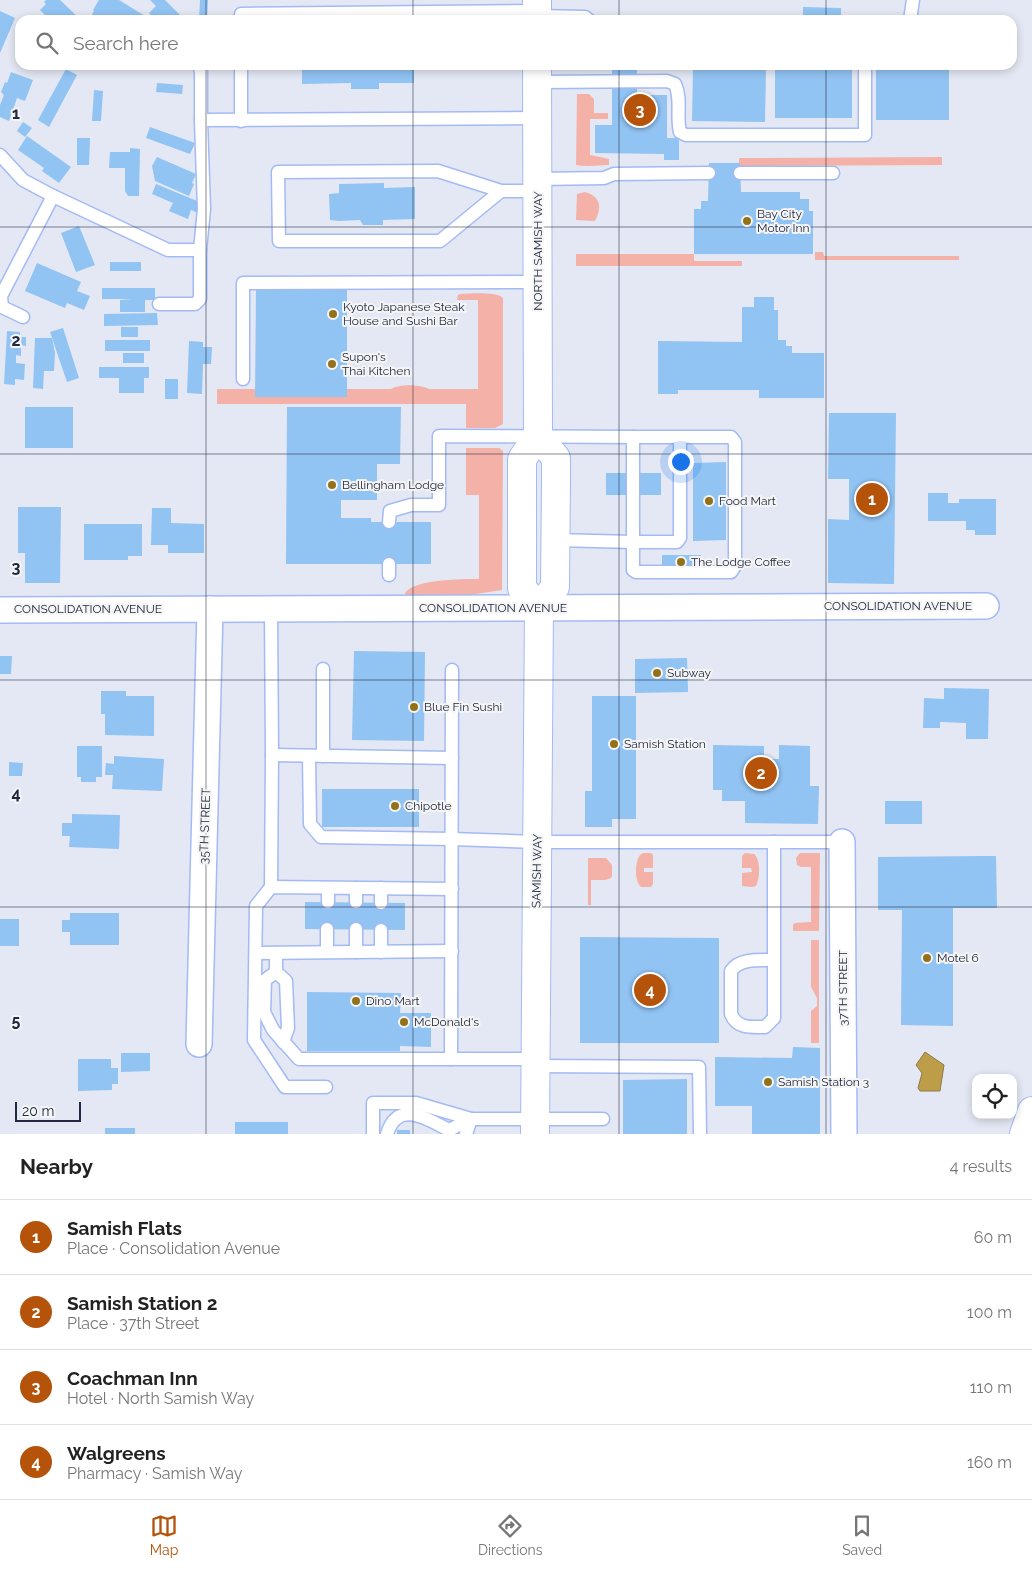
<!DOCTYPE html>
<meta charset="utf-8">
<style>
body{margin:0;font-family:Raleway,sans-serif;background:#f2f2f2;color:#222}
.controls{position:absolute;right:15px;bottom:15px;display:grid;overflow:hidden;border-radius:10px;box-shadow:0 2px 8px #0003}
.controls button{width:45px;height:45px;display:grid;place-items:center;padding:0;border:0;border-bottom:1px solid #e0e0e0;background:#fff;color:#222;font:25px sans-serif}
.scale{position:absolute;left:15px;bottom:12px;width:66px;box-sizing:border-box;padding-left:5px;border:2px solid #212940;border-top:0;font-size:14px;line-height:18px;white-space:nowrap;color:#212940;-webkit-text-stroke:4px #f5f5f5;paint-order:stroke}
.you{position:absolute;left:680px;top:461px;width:18px;height:18px;margin:-12px;border:4px solid #fff;border-radius:50%;background:#1a73e8;box-shadow:0 0 0 8px #1a73e833}
.badge{display:grid;place-items:center;width:32px;height:32px;border-radius:50%;background:#b45309;color:#fff;font-size:16px;font-weight:700}
.pin{position:absolute;translate:-50% -50%;border:2px solid #fff;box-shadow:0 1px 5px #0006}
.list{margin:0;padding:0;list-style:none}
h2{display:flex;justify-content:space-between;align-items:center;height:65px;margin:0;padding:0 20px;font-size:21px}
h2 small{font-size:16px;font-weight:400;color:#767676}
.list li{display:grid;grid-template-columns:32px 1fr auto;gap:15px;align-items:center;box-sizing:border-box;height:75px;padding:0 20px;border-top:1px solid #e0e0e0}
.list b{display:block;font-size:19px;white-space:nowrap}
.list p{margin:0;font-size:16px;white-space:nowrap;color:#767676}
.list em{font-size:16px;font-style:normal;color:#767676}
.icon{flex:none;width:28px;height:28px;fill:none;stroke:currentColor;stroke-width:2;stroke-linecap:round;stroke-linejoin:round}
.map{position:relative;flex:none;width:1032px;height:1134px;overflow:hidden}
.search{position:absolute;background:#fff;box-shadow:0 2px 8px #0003;left:15px;right:15px;top:15px;height:55px;display:flex;align-items:center;gap:12px;box-sizing:border-box;padding:0 18px;border-radius:15px;color:#767676;font-size:19px}
.sheet{height:365px;background:#fff}
nav{display:flex;justify-content:space-around;align-items:center;box-sizing:border-box;height:70px;border-top:1px solid #e0e0e0;background:#fff;font-size:14px;color:#767676}
nav a{display:grid;justify-items:center;gap:2px}
nav .on{color:#b45309}
.map>svg:first-child{display:block}
</style>
<div class="map">
<svg width="1032" height="1134" viewBox="0 0 1032 1134">
<rect width="100%" height="100%" fill="#e3e8f4"/>
<g fill="#f4b1a7">
<rect x="576" y="65" width="36" height="4"/>
<path d="M577,94h12l5,5v14h14v6h-18v36l19,4v6c-11,0 -21,2 -33,0z"/>
<path d="M942,157v8l-203,1v-8z"/>
<path d="M585,192c16,5 17,15 10,29l-19,-1 1,-26z"/>
<path d="M815,252h8l1,4h135v4h-144z"/>
<path d="M576,254h118v7h48v5h-166z"/>
<path d="M460,294c11,0 35,-3 43,4v126l-8,4h-29v-24h-249v-15h174c9,-5 28,-5 38,0h49v-89h-21l1,-5z"/>
<path d="M466,448h33l4,3 -1,139 -39,6 -57,2 -1,-5c9,-14 58,-14 74,-14v-84h-13z"/>
<path d="M643,853h8l2,2v13h-9v4h9v12l-2,3h-10c-7,-7 -6,-25 -1,-32z"/>
<path d="M745,853l9,1c7,6 6,24 2,32l-4,1 -10,-1v-13l10,-1 -1,-4h-9v-12z"/>
<path d="M800,853h20l-1,78h-26v-6l2,-2 16,-1v-55h-10l-4,-2 -1,-7z"/>
<path d="M588,858h18l6,7v11l-1,2 -6,2h-14v25h-3z"/>
<path d="M811,940h8v103h-8v-32l6,-5v-8l-6,-11z"/>
</g>
<path fill="#be9d48" stroke="#8f7a46" d="M925,1052l19,13 -4,26h-20l-2,-3 4,-15 -6,-8z"/>
<g fill="#91c3f3">
<path d="M46,0h14l21,20h-31l-10,-10 6,-6 -2,-2z"/>
<path d="M99,0h20l31,19v1h-61l5,-9 -1,-1z"/>
<path d="M150,0h15l18,18 -2,2h-25l-7,-7 7,-7z"/>
<path d="M200,0h8l-1,20h-8z"/>
<path d="M803,7l38,1v12h-38z"/>
<path d="M0,11l15,7 -15,35z"/>
<path d="M682,17l22,1 -1,2h-21z"/>
<path d="M298,65h116v18h-35v6h-28v-6l-49,1v-16h-4z"/>
<path d="M612,65h25v30h30v43h12v22h-15v-6l-69,-1v-28h17z"/>
<path d="M775,65l77,1v52h-77z"/>
<rect x="876" y="66" width="73" height="54"/>
<path d="M693,68l73,1 -1,53 -73,-1z"/>
<path d="M66,69l11,6 -28,52 -11,-7z"/>
<path d="M11,72l22,8 -8,21 -8,-3 -8,23 -9,-4v-12l4,-10 -3,-3 4,-10 2,1z"/>
<path d="M157,83l26,2 -1,9 -26,-2z"/>
<path d="M94,90l9,1 -2,30h-9z"/>
<path d="M23,122l9,6 -7,9 -8,-6z"/>
<path d="M150,127l45,16 -5,11 -44,-16z"/>
<path d="M27,136l44,31 -12,16 -17,-12 2,-3 -26,-18z"/>
<path d="M77,138h13l-1,27h-12z"/>
<path d="M130,148l10,1 -1,47h-11l-3,-5v-23h-16l1,-16h20z"/>
<path d="M157,157l39,17 -4,9 2,1 -5,12 -34,-15 -3,-15z"/>
<path d="M709,163h31l1,29h59v7h9v12h4v43h-119v-45h7v-8h7z"/>
<path d="M384,183v5l31,-1v32l-32,1v5h-20l-3,-5 -21,1 -9,-1 -1,-26 10,-1v-9z"/>
<path d="M156,184l46,19 -4,10 -7,-3 -3,9 -19,-8 4,-8 -21,-9z"/>
<path d="M79,226l16,39 -19,7 -15,-39z"/>
<rect x="110" y="262" width="31" height="9"/>
<path d="M37,263l44,19 -4,9 13,5 -6,14 -17,-7 -2,5 -40,-17z"/>
<path d="M102,288h53v12h-10v12h-25v-12l12,-1h-30z"/>
<path d="M256,288l91,1v108h-92z"/>
<path d="M754,297h20v13h4v30h8v6h6v7h32v45h-65v-8h-81v4h-20v-53l84,1v-35h12z"/>
<path d="M157,313l1,12 -54,1v-12z"/>
<rect x="121" y="327" width="17" height="10"/>
<path d="M63,328l16,50 -12,4 -17,-50z"/>
<path d="M7,331l13,1v5h6v9l-5,-1v11l-5,-1v8l9,1 -1,16 -9,-1v6l-11,-1z"/>
<path d="M35,338h17l3,15 -1,18h-10l-1,18 -10,-1z"/>
<rect x="105" y="340" width="45" height="11"/>
<path d="M189,341l14,1v5h9l-1,17h-8l-1,30 -15,-1z"/>
<rect x="123" y="353" width="21" height="10"/>
<path d="M99,367h50v11h-5v15h-25v-15h-20z"/>
<rect x="165" y="379" width="13" height="20"/>
<rect x="25" y="407" width="48" height="41"/>
<path d="M287,407h114l-1,57h-23v36h-36v18h30v4h60v42h-145z"/>
<path d="M829,413h67l-2,171 -66,-1v-64l21,1v-41h-21z"/>
<path d="M726,462v78l-33,1v-78z"/>
<rect x="606" y="473" width="55" height="22"/>
<path d="M928,493h20v10h11v-4h37v36h-21v-5h-9v-9h-38z"/>
<path d="M18,507h43l-1,76h-35v-30h-7z"/>
<path d="M152,508h19v15l33,1v29h-36v-8h-17z"/>
<path d="M84,524h58v32h-14v4h-44z"/>
<rect x="662" y="555" width="39" height="13"/>
<path d="M354,651l71,1 -1,89 -72,-1z"/>
<path d="M0,656h12l-1,18h-11z"/>
<path d="M687,658l1,34 -53,1v-34z"/>
<path d="M944,688l45,1 -1,50h-22v-16l-26,-1v6h-17l1,-30 20,1z"/>
<path d="M101,691h25v5h28v40l-49,-1v-21h-4z"/>
<path d="M592,696h44v123h-24v8h-27v-36h7z"/>
<path d="M713,745l51,1v13h15v-14l31,1v40h9l-1,38 -73,-1v-22h-23v-11h-9z"/>
<path d="M77,746h25v31h-6v5h-15v-5h-4z"/>
<path d="M114,756l50,3 -2,32 -50,-2 1,-14h-8l1,-12 8,1z"/>
<path d="M9,762l14,1 -1,13h-13z"/>
<rect x="322" y="789" width="97" height="38"/>
<rect x="885" y="801" width="37" height="23"/>
<path d="M72,814l48,1 -1,34 -50,-2 1,-11h-8v-13h10z"/>
<path d="M983,856h13l1,52h-44v118l-52,-1 1,-115h-24v-53z"/>
<path d="M305,902l100,1v27l-100,-1z"/>
<path d="M70,913h49v32h-49v-13h-8v-12h8z"/>
<rect x="0" y="919" width="19" height="27"/>
<path d="M580,937l139,1v105h-139z"/>
<path d="M307,992l94,1 -1,20h31v34l-31,-1v5h-93z"/>
<path d="M793,1047l27,1v86h-68v-28h-37v-49l77,1z"/>
<path d="M121,1053h29v18l-29,1z"/>
<path d="M78,1059h33v9h7v16h-6v6l-34,1z"/>
<path d="M687,1079v55h-64v-54z"/>
<rect x="235" y="1122" width="53" height="12"/>
<rect x="105" y="1128" width="30" height="6"/>
<rect x="397" y="1130" width="13" height="4"/>
</g>
<g fill="none" stroke-linecap="round" stroke-linejoin="round">
<defs>
<g id="lane">
<path d="M537,16l48,1 4,3"/>
<path d="M241,20v-6l296,-3"/>
<path d="M910,20l3,-20"/>
<path d="M199,65l2,7v48l337,-2"/>
<path d="M241,65v56"/>
<path d="M538,82l129,-1 8,3c7,15 1,32 5,48l6,3h179v-70"/>
<path d="M0,155l23,25 30,16 115,54h32"/>
<path d="M740,173h93"/>
<path d="M538,179l66,-1 10,-4 95,-1"/>
<path d="M501,191l-61,50h-161l-1,-69 160,-1 63,20h37"/>
<path d="M159,304h36l5,-5v-49l4,-41 -3,-89"/>
<path d="M23,317l-21,-10 -1,-11 52,-100"/>
<path d="M243,379v-96l295,-1"/>
<path d="M633,437h98l4,5v124l-4,6h-95l-3,-2v-28h44l3,-4v-101"/>
<path d="M389,522l1,-11 21,-6h28v-69l194,1v105l-77,-2"/>
<path d="M389,575v-11"/>
<path d="M272,755l180,3"/>
<path d="M309,756l1,68 11,13 131,2 85,3h305"/>
<path d="M323,756v-87"/>
<path d="M774,842c0,59 0,118 0,176l-9,9c-14,0 -28,2 -34,-13v-43c8,-13 29,-11 43,-11"/>
<path d="M271,887l1,-132 -1,-146"/>
<path d="M356,888v14"/>
<path d="M381,888v15"/>
<path d="M328,902v-14"/>
<path d="M356,929v23"/>
<path d="M327,952v-23"/>
<path d="M381,952v-22"/>
<path d="M256,953l196,-2"/>
<path d="M276,953v19l-11,8 -1,32 9,18 26,29h236"/>
<path d="M276,972l10,9 2,47 -5,14"/>
<path d="M451,1059l1,-389"/>
<path d="M535,1066l164,1 1,67"/>
<path d="M326,1087h-41l-31,-47 2,-134 15,-19 181,2"/>
<path d="M373,1134v-31h43l55,16h132"/>
<path d="M387,1134c11,-35 40,-15 62,-4l22,-11"/>
<path d="M466,1134l5,-15"/>
</g>
<g id="street">
<path d="M0,610l986,-4"/>
<path d="M842,842l2,292"/>
<path d="M199,1044l11,-435"/>
</g>
<g id="secondary">
<path d="M537,0v20"/>
<path d="M537,65l1,371 -16,23v129l17,20"/>
<path d="M538,436l18,22v22l-1,107 -16,21"/>
<path d="M535,1134l4,-526"/>
</g>
<path id="highway" d="M1024,1134l8,-23"/>
</defs>
<use href="#lane" stroke="#a3baf4" stroke-width="15"/>
<use href="#street" stroke="#a3baf4" stroke-width="28"/>
<use href="#secondary" stroke="#a3baf4" stroke-width="30"/>
<use href="#highway" stroke="#a3baf4" stroke-width="30"/>
<use href="#lane" stroke="#fff" stroke-width="12"/>
<use href="#street" stroke="#fff" stroke-width="25"/>
<use href="#secondary" stroke="#fff" stroke-width="28"/>
<use href="#highway" stroke="#fff" stroke-width="28"/>
</g>
<path fill="none" stroke="#212940" stroke-width="1" stroke-opacity="0.55" d="M206,0v20M413,0v20M619,0v20M826,0v20M206,65v1069M413,65v1069M619,65v1069M826,65v1069M0,227h1032M0,454h1032M0,680h1032M0,907h1032"/>
<g fill="#927219" stroke="#f5f5f5" stroke-width="2">
<circle cx="747" cy="221" r="5"/>
<circle cx="333" cy="314" r="5"/>
<circle cx="332" cy="364" r="5"/>
<circle cx="332" cy="485" r="5"/>
<circle cx="709" cy="501" r="5"/>
<circle cx="681" cy="562" r="5"/>
<circle cx="657" cy="673" r="5"/>
<circle cx="414" cy="707" r="5"/>
<circle cx="614" cy="744" r="5"/>
<circle cx="395" cy="806" r="5"/>
<circle cx="927" cy="958" r="5"/>
<circle cx="356" cy="1001" r="5"/>
<circle cx="404" cy="1022" r="5"/>
<circle cx="768" cy="1082" r="5"/>
</g>
<g text-anchor="middle" dominant-baseline="central" stroke-width="4" stroke-linejoin="round" paint-order="stroke">
<g font-size="12" fill="#212940" stroke="#f5f5f5" text-anchor="start">
<text x="757" y="214">Bay City<tspan x="757" dy="14">Motor Inn</tspan></text>
<text x="343" y="307">Kyoto Japanese Steak<tspan x="343" dy="14">House and Sushi Bar</tspan></text>
<text x="342" y="357">Supon's<tspan x="342" dy="14">Thai Kitchen</tspan></text>
<text x="342" y="485">Bellingham Lodge</text>
<text x="719" y="501">Food Mart</text>
<text x="691" y="562">The Lodge Coffee</text>
<text x="667" y="673">Subway</text>
<text x="424" y="707">Blue Fin Sushi</text>
<text x="624" y="744">Samish Station</text>
<text x="405" y="806">Chipotle</text>
<text x="937" y="958">Motel 6</text>
<text x="366" y="1001">Dino Mart</text>
<text x="414" y="1022">McDonald's</text>
<text x="778" y="1082">Samish Station 3</text>
</g>
<g font-size="12" fill="#212940" stroke="#f5f5f5">
<text transform="translate(538 251) rotate(-90)">NORTH SAMISH WAY</text>
<text x="898" y="606">CONSOLIDATION AVENUE</text>
<text x="493" y="608">CONSOLIDATION AVENUE</text>
<text x="88" y="609">CONSOLIDATION AVENUE</text>
<text transform="translate(205 826) rotate(-88)">35TH STREET</text>
<text transform="translate(537 871) rotate(-89)">SAMISH WAY</text>
<text transform="translate(843 988) rotate(-90)">37TH STREET</text>
</g>
</g>
<g font-size="16" text-anchor="middle" font-weight="bold" fill="#212940" stroke="#f5f5f5" stroke-width="4" stroke-linejoin="round" paint-order="stroke">
<text x="16" y="119">1</text>
<text x="16" y="346">2</text>
<text x="16" y="573">3</text>
<text x="16" y="799">4</text>
<text x="16" y="1026">5</text>
</g>
</svg>
<div class="controls">
<button><svg class="icon" aria-label="locate" viewBox="0 0 24 24"><circle cx="12" cy="12" r="6"/><path d="M12 2v4M12 18v4M2 12h4M18 12h4"/></svg></button>
</div>
<div class="scale">20 m</div>
<div class="you"></div>
<div class="pin badge" style="left:872px;top:499px">1</div>
<div class="pin badge" style="left:761px;top:773px">2</div>
<div class="pin badge" style="left:640px;top:110px">3</div>
<div class="pin badge" style="left:650px;top:990px">4</div>
<div class="search"><svg class="icon" aria-label="search" viewBox="0 0 24 24"><circle cx="10" cy="10" r="6"/><path d="M15 15l6 6"/></svg>Search here</div>
</div>
<section class="sheet">
<h2>Nearby<small>4 results</small></h2>
<ul class="list">
<li><span class="badge">1</span><div><b>Samish Flats</b><p>Place · Consolidation Avenue</p></div><em>60 m</em></li>
<li><span class="badge">2</span><div><b>Samish Station 2</b><p>Place · 37th Street</p></div><em>100 m</em></li>
<li><span class="badge">3</span><div><b>Coachman Inn</b><p>Hotel · North Samish Way</p></div><em>110 m</em></li>
<li><span class="badge">4</span><div><b>Walgreens</b><p>Pharmacy · Samish Way</p></div><em>160 m</em></li>
</ul>
</section>
<nav>
<a class="on"><svg class="icon" aria-label="map" viewBox="0 0 24 24"><path d="M3 6l6-2 6 2 6-2v14l-6 2-6-2-6 2zM9 4v14M15 6v14"/></svg>Map</a>
<a><svg class="icon" aria-label="directions" viewBox="0 0 24 24"><path d="M12 3l9 9-9 9-9-9zM9 14v-3h6M13 9l2 2-2 2"/></svg>Directions</a>
<a><svg class="icon" aria-label="saved" viewBox="0 0 24 24"><path d="M7 4h10v16l-5-4-5 4z"/></svg>Saved</a>
</nav>
